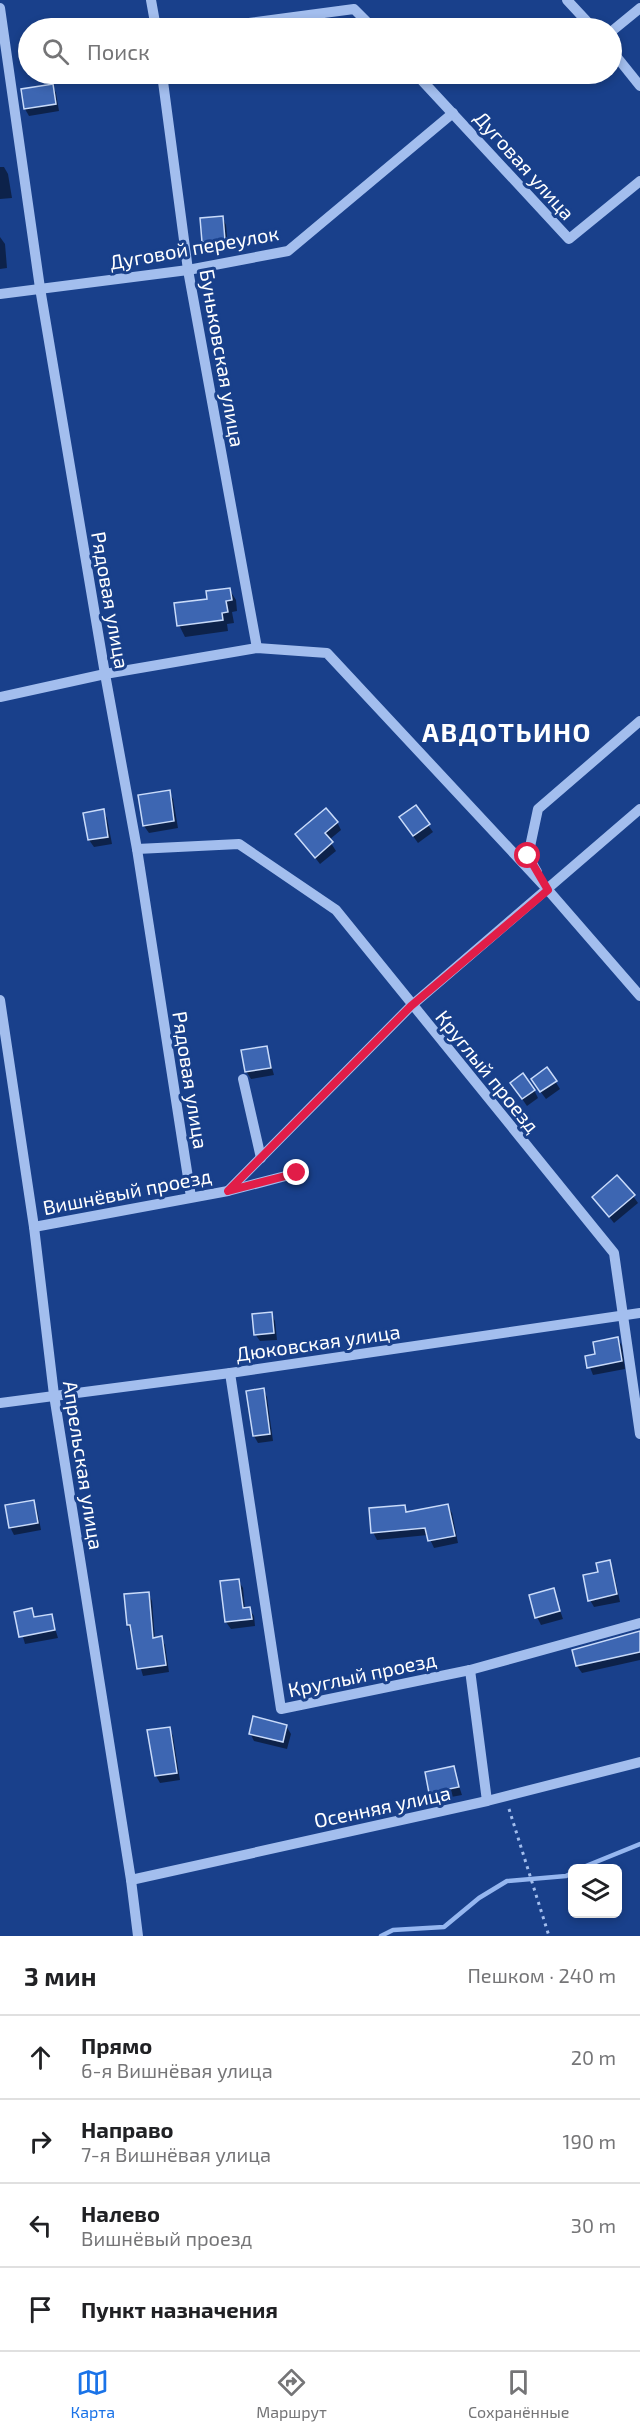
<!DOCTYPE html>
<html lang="ru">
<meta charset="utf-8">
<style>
body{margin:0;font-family:"Exo 2",sans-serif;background:#f2f2f2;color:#202124}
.controls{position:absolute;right:18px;bottom:18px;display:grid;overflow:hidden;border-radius:9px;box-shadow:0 3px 9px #0003}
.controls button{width:54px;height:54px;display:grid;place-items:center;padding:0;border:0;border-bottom:2px solid #e0e0e0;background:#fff;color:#202124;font:30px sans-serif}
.stop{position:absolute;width:18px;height:18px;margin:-14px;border:4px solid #e11d48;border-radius:50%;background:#fff}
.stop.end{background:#e11d48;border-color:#fff;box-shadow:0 2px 6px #0008}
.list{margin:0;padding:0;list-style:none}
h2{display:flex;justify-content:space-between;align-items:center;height:78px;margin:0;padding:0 24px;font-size:26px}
h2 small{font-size:20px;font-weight:400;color:#757577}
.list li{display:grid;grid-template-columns:39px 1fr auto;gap:18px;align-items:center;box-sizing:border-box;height:84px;padding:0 24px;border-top:2px solid #e0e0e0}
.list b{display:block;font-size:22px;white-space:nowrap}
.list p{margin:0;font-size:20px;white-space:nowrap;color:#757577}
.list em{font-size:20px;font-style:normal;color:#757577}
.icon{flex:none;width:33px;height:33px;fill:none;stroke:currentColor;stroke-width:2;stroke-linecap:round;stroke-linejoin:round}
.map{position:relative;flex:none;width:640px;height:1936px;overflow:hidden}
.search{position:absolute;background:#fff;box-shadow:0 3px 9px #0003;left:18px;right:18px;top:18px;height:66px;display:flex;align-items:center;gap:15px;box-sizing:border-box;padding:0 21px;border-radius:33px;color:#757577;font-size:22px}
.sheet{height:414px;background:#fff}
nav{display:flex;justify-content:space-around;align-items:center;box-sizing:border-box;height:84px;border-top:2px solid #e0e0e0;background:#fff;font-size:16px;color:#757577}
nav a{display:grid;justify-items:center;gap:3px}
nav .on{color:#1a73e8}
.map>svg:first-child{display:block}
</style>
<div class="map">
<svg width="640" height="1936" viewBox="0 0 640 1936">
<rect width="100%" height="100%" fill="#19408b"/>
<g fill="#0007">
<path d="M552,74h13l-8,6z"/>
<path d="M52,85l4,8 3,18 -30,5 -4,-7z"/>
<path d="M0,167h4l4,7 4,24 -12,1z"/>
<path d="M222,217l4,8 2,22 -20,2 -4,-7z"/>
<path d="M0,237l5,7 2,24 -7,1z"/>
<path d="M229,589l7,11 1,11 -5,1 2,11 -7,1 1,7 -43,6 -6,-12z"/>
<path d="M169,792l4,7 5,29 -29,5 -5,-7z"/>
<path d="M103,811l4,7 5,26 -18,3 -5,-7z"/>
<path d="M337,822l4,8 -12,10 7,11 -16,13 -23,-30z"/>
<path d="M405,825h23l5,7 -15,11z"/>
<path d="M266,1047l8,28 -23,4 -5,-8z"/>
<path d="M555,1081l5,8 -14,10 -9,-12z"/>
<path d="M516,1090h18l4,8 -11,8z"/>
<path d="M633,1196l5,7 -24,20 -20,-25z"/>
<path d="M271,1313l4,8 2,19 -17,1 -5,-7z"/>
<path d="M618,1339l4,7 3,23 -32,6 -7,-18 11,-2z"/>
<path d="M263,1390l4,7 6,44 -15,2 -4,-7z"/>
<path d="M33,1502l4,7 4,21 -27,5 -4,-8z"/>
<path d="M447,1505l5,8 6,30 -24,5 -6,-13 -51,5 -4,-8 31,-26 4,7z"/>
<path d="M609,1561l4,8 7,33 -26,5 -4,-7z"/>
<path d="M238,1580l5,8 2,21h4l5,7 1,10 -24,3 -5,-7z"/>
<path d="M553,1590l10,29 -22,6 -4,-8z"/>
<path d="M148,1593l4,8 3,38 6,-1 4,7 4,27 -26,4 -15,-51z"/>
<path d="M31,1610l5,8 15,-3 7,23 -33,6 -9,-31z"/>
<path d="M640,1635v25l-58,13 -5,-7 -4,-15z"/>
<path d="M286,1726l5,8 -4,15 -33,-8 -4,-8z"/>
<path d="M169,1728l4,8 7,44 -20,3 -4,-7 -7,-45z"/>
<path d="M453,1768l9,27 -27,5 -9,-27z"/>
</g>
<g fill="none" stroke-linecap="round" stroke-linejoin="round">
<g stroke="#96b7f0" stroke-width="4.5">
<path d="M581,1868l59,-24"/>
<path d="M381,1936l12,-6 51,-3 35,-29 28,-17 59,-5 6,-3"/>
</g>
</g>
<g fill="#3d66b2" stroke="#c9dbfa" stroke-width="1.5">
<path d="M53,84l3,20 -32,5 -3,-20z"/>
<path d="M223,216l2,24 -23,2 -2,-24z"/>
<path d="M230,588l2,12 -6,1 2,11 -6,1 1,7 -46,6 -3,-23 33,-4 -1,-8z"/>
<path d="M170,790l4,31 -31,5 -5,-31z"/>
<path d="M416,805l14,19 -17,12 -14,-19z"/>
<path d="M326,808l12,14 -13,11 8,9 -18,16 -20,-24z"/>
<path d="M104,809l4,28 -20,3 -5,-27z"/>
<path d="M267,1046l4,22 -26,4 -4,-22z"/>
<path d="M547,1067l10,14 -17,11 -9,-13z"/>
<path d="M523,1073l12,17 -13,9 -12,-16z"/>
<path d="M617,1175l18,20 -26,22 -17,-20z"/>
<path d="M272,1312l2,21 -20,2 -2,-21z"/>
<path d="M618,1337l4,24 -35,7 -2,-12 10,-2 -2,-12z"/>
<path d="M264,1388l6,46 -17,2 -7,-45z"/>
<path d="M34,1500l4,23 -29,5 -4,-23z"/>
<path d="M448,1504l7,32 -27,5 -3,-13 -54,5 -2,-25 36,-3 1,7z"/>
<path d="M610,1560l7,34 -29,7 -5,-26 15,-3 -2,-9z"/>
<path d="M239,1579l4,29 7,-1 2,12 -27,3 -5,-41z"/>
<path d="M554,1588l6,23 -25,7 -6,-23z"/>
<path d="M149,1592l4,46 9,-2 4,29 -29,4 -7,-44h-3l-3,-31z"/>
<path d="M32,1608l2,9 18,-3 3,16 -36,7 -5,-25z"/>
<path d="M640,1631v21l-64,14 -4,-16z"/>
<path d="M253,1716l34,9 -4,17 -34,-8z"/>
<path d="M170,1727l7,46 -22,3 -8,-46z"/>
<path d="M454,1766l5,21 -30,6 -4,-21z"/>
</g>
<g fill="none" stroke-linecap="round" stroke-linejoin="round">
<path stroke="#a3beee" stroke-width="3" stroke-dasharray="3 4.5" stroke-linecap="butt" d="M509,1809l40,127"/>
<g stroke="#a3beee" stroke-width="10">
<path d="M151,0l5,28"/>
<path d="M567,0l26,28"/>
<path d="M0,8l40,280 65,386 32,175 54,348"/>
<path d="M211,28l143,-19 19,19"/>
<path d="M612,31l28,-23"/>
<path d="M612,51l28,35"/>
<path d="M162,74l26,196 69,378"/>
<path d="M416,74l153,165 71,-58"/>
<path d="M0,294l188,-24 100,-19 165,-138"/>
<path d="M0,697l105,-23 152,-26 70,5 221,237 92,106"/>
<path d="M137,849l102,-5 97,66 278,343 26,181"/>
<path d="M537,872l-9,-16 10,-47 102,-88"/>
<path d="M0,1000l34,227 20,168 77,485 7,56"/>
<path d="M243,1079l18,79"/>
<path d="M228,1191l183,-185 229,-197"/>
<path d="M34,1227l194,-36 69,-18"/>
<path d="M230,1373l51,336 189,-39 170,-47"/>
<path d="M0,1403l230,-30 410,-60"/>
<path d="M470,1670l17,131"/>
<path d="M131,1880l356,-79 153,-39"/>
</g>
</g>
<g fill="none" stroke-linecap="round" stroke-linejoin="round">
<path stroke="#e11d48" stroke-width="8" d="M297,1173l-69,18 183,-185 137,-116 -20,-34"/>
</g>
<g text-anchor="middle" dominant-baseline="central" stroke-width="6" stroke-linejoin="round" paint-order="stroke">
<g font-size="20" fill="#fff" stroke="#19408b">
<text transform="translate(525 165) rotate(48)">Дуговая улица</text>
<text transform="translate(194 247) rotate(-10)">Дуговой переулок</text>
<text transform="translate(223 358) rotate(80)">Буньковская улица</text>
<text transform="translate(111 600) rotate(80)">Рядовая улица</text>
<text transform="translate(488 1071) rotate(51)">Круглый проезд</text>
<text transform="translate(191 1080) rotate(81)">Рядовая улица</text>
<text transform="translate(127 1191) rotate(-11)">Вишнёвый проезд</text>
<text transform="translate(318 1342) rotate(-8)">Дюковская улица</text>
<text transform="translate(84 1465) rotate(81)">Апрельская улица</text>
<text transform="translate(362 1674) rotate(-12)">Круглый проезд</text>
<text transform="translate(382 1806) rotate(-12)">Осенняя улица</text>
</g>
<g font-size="26" font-weight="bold" letter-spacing="1.5" fill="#fff" stroke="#19408b">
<text x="507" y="731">АВДОТЬИНО</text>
</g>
</g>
</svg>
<div class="controls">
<button><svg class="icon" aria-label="layers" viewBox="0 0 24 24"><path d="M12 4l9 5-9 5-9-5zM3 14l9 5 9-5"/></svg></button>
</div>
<div class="stop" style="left:528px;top:856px"></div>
<div class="stop end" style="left:297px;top:1173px"></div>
<div class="search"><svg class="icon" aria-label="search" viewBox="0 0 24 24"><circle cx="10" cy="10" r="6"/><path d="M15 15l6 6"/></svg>Поиск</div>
</div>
<section class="sheet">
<h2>3 мин<small>Пешком · 240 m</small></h2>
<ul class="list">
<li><svg class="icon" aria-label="ahead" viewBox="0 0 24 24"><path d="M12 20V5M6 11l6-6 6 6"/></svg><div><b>Прямо</b><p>6-я Вишнёвая улица</p></div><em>20 m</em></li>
<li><svg class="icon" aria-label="right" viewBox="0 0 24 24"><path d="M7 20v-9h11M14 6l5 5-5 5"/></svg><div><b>Направо</b><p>7-я Вишнёвая улица</p></div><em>190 m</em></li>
<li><svg class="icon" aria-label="left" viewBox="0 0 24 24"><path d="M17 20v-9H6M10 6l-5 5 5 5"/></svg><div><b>Налево</b><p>Вишнёвый проезд</p></div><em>30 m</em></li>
<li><svg class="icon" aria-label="arrive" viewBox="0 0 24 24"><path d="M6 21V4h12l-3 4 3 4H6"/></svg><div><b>Пункт назначения</b></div></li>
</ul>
</section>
<nav>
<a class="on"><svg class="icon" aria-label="map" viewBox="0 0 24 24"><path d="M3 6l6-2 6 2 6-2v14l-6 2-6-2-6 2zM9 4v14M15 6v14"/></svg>Карта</a>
<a><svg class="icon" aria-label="directions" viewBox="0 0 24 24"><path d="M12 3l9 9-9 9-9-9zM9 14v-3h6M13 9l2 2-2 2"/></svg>Маршрут</a>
<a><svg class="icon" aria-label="saved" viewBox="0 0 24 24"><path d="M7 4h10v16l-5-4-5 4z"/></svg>Сохранённые</a>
</nav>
